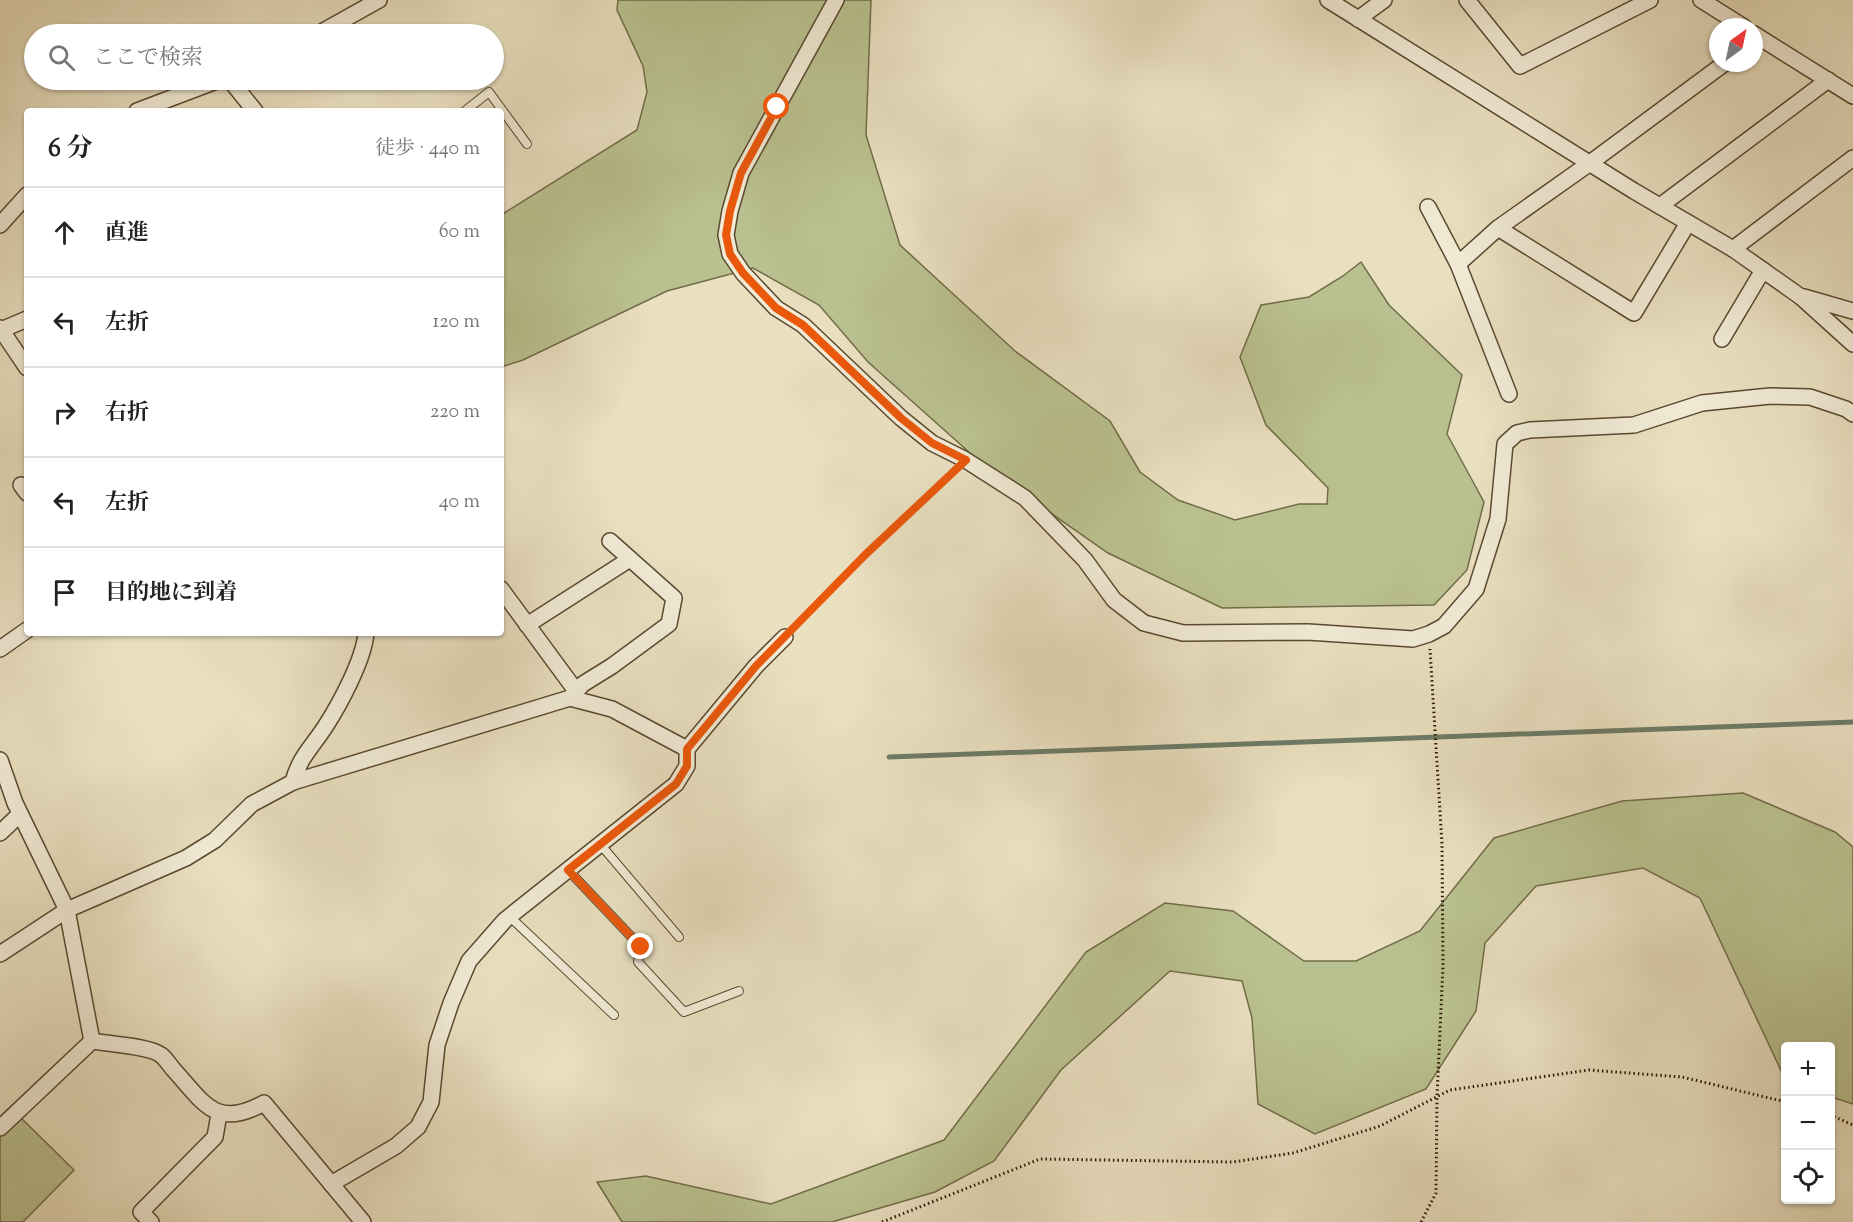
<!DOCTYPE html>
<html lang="ja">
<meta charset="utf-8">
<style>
body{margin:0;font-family:"Sorts Mill Goudy","Noto Serif JP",serif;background:#f2f2f2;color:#222}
.controls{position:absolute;right:18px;bottom:18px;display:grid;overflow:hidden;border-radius:6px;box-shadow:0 2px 4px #0004}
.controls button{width:54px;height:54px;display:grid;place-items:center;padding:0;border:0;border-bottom:2px solid #e0e0e0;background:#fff;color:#222;font:30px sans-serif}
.compass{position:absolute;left:1709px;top:18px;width:54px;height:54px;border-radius:50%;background:#fff;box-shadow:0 2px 4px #0004;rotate:33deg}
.stop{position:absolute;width:18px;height:18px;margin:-14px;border:4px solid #ea580c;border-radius:50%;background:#fff}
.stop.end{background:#ea580c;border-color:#fff;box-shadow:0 2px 6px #0008}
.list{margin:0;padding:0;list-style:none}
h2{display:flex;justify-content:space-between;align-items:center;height:78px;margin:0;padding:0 24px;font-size:26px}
h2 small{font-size:20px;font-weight:400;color:#767676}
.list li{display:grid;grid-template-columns:39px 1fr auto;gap:18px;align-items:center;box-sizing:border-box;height:90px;padding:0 24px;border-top:2px solid #e0e0e0}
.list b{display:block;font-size:22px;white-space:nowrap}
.list em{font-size:20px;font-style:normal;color:#767676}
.icon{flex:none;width:33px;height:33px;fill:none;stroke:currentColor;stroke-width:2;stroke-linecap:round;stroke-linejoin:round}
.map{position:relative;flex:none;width:1853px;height:1222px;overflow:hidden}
.search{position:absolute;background:#fff;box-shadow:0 2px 4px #0004;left:24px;top:24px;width:480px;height:66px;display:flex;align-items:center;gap:15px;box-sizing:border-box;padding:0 21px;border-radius:33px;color:#767676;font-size:22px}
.panel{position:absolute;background:#fff;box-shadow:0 2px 4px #0004;left:24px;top:108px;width:480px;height:528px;border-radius:6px}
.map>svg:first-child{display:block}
</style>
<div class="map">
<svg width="1853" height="1222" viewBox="0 0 1853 1222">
<rect width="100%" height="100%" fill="#e9e0c0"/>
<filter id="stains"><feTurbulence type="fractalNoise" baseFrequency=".00333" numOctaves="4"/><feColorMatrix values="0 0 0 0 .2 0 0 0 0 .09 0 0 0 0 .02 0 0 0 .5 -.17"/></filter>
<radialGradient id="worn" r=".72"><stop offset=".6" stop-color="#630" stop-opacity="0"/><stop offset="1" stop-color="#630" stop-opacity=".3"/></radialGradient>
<g fill="#bac190" stroke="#726c48" stroke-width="1.5">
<path d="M618,0h253l-5,135 34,110 115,106 95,70 30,51 38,28 57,20 64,-16h28l1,-16 -62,-63 -26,-68 21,-52 48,-8 34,-21 18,-14 28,43 73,70 -15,59 37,68 -17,68 -33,35 -212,3 -114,-55 -119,-83 -121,-108 -49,-57 -66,-37 -86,23 -144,69 -22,7v-152l136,-85 10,-38 -4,-26 -26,-56z"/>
<path d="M1743,793l92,39 18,15v257l-22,-7 -1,-51h-44l-1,33 -85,-181 -57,-30 -107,18 -51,57 -9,68 -50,78 -111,45 -57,-30 -6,-86 -10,-37 -72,-10 -109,99 -67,91 -59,31 -103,30h-210l-25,-40 49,-6 125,28 173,-64 142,-188 79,-49 68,8 71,50h52l64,-30 74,-93 128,-37z"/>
<path d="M19,1116l55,54 -51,52h-23v-94z"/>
</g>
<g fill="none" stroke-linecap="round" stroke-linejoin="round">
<path stroke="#6d7b68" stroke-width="5" d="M889,757l964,-35"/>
<defs>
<g id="lane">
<path d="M465,111l24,-19 38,52"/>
<path d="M600,844l79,93"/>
<path d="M568,870l73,77 -3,15 46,50 55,-21"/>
<path d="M509,916l105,99"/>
</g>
<g id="street">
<path d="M836,0l-95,173 -11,38 -4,24 4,19 13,19 33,35 27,17 98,93 31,25 32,16 61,39 60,62 29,40 30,23 39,10 125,-1 105,7 16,-5 15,-8 32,-37 22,-70 7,-75 12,-11 13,-3 104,-5 68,-22 68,-7 40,1 36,12 7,5"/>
<path d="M1328,0l306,191 99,58 68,48 52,47"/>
<path d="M1467,0l53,66 130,-66"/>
<path d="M1701,0l43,27"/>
<path d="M1358,19l26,-19"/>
<path d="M318,34l61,-34"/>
<path d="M1754,34l99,62"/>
<path d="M230,80l25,31"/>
<path d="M137,111l82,-31"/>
<path d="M1660,206l168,-126"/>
<path d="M1428,207l30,57 51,130"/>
<path d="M0,225l27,-30"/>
<path d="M1498,228l136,85 54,-90"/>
<path d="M1733,249l120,-91"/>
<path d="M1458,264l40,-36 92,-65 135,-100"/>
<path d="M1804,297l49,14"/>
<path d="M0,328l27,40"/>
<path d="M1,330l26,-11"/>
<path d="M1722,339l41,-69"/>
<path d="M21,485l6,8"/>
<path d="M501,589l75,102"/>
<path d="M527,625l103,-66"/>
<path d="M0,649l27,-19"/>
<path d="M687,749l69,-83 29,-29"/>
<path d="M0,760l15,43 52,107 25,131"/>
<path d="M293,782c6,-24 19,-35 32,-55 15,-23 39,-68 41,-94"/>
<path d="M0,833l20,-19"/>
<path d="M0,954l67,-44 119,-52 29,-18 37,-36 41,-22 277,-84 13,-14 29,-18 57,-42 5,-26 -64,-57"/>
<path d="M92,1041c16,3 57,5 69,14 4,3 8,9 12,14 31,34 43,61 91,34l99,119"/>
<path d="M0,1128l92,-87"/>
<path d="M331,1184l65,-38 22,-19 13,-25 6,-57 14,-42 18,-42 36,-41 171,-136 11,-18v-17l-75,-40 -42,-11"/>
<path d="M151,1222l-10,-10 74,-75 4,-23"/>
</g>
</defs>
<use href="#lane" stroke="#5a4931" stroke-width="10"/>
<use href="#street" stroke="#5a4931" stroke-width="18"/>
<g stroke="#2b1701" stroke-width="3" stroke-dasharray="1.5 3" stroke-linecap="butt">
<path d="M795,627l70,-72 88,-83"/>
<path d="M1830,1115l23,10"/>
<path d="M882,1222l158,-63 193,3 60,-9 87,-27 70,-36 139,-20 93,7 104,25"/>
<path d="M1421,1222l15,-29 1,-96 6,-131 -1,-122 -12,-195"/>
</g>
<use href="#lane" stroke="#f1ebd6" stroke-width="8"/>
<use href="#street" stroke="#f1ebd6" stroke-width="15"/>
</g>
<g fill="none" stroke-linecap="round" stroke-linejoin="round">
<path stroke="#ea580c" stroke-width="8" d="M641,947l-73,-77 108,-86 11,-18v-17l69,-83 109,-111 101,-95 -34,-17 -31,-25 -98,-93 -27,-17 -33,-35 -13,-19 -4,-19 4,-24 11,-38 36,-66"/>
</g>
<rect width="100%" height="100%" filter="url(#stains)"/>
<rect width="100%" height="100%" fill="url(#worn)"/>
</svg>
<div class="controls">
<button>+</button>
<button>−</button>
<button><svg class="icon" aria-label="locate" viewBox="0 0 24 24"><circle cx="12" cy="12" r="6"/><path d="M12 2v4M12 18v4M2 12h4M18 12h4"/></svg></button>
</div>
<svg class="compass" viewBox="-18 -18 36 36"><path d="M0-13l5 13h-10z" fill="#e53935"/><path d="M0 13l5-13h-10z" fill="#767676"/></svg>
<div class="stop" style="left:777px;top:107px"></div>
<div class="stop end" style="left:641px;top:947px"></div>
<div class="search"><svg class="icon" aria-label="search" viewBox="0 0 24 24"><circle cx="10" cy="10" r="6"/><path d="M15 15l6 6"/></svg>ここで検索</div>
<section class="panel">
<h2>6 分<small>徒歩 · 440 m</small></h2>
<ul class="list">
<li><svg class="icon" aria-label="ahead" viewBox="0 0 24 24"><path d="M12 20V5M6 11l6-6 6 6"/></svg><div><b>直進</b></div><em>60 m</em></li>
<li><svg class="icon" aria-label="left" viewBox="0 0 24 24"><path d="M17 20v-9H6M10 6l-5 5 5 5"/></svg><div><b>左折</b></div><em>120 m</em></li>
<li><svg class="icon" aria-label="right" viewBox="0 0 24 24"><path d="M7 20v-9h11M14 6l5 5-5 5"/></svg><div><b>右折</b></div><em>220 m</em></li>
<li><svg class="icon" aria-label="left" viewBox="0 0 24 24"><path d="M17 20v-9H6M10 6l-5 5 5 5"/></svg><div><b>左折</b></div><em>40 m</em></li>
<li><svg class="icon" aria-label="arrive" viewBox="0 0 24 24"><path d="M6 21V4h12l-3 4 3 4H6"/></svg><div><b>目的地に到着</b></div></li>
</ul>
</section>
</div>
